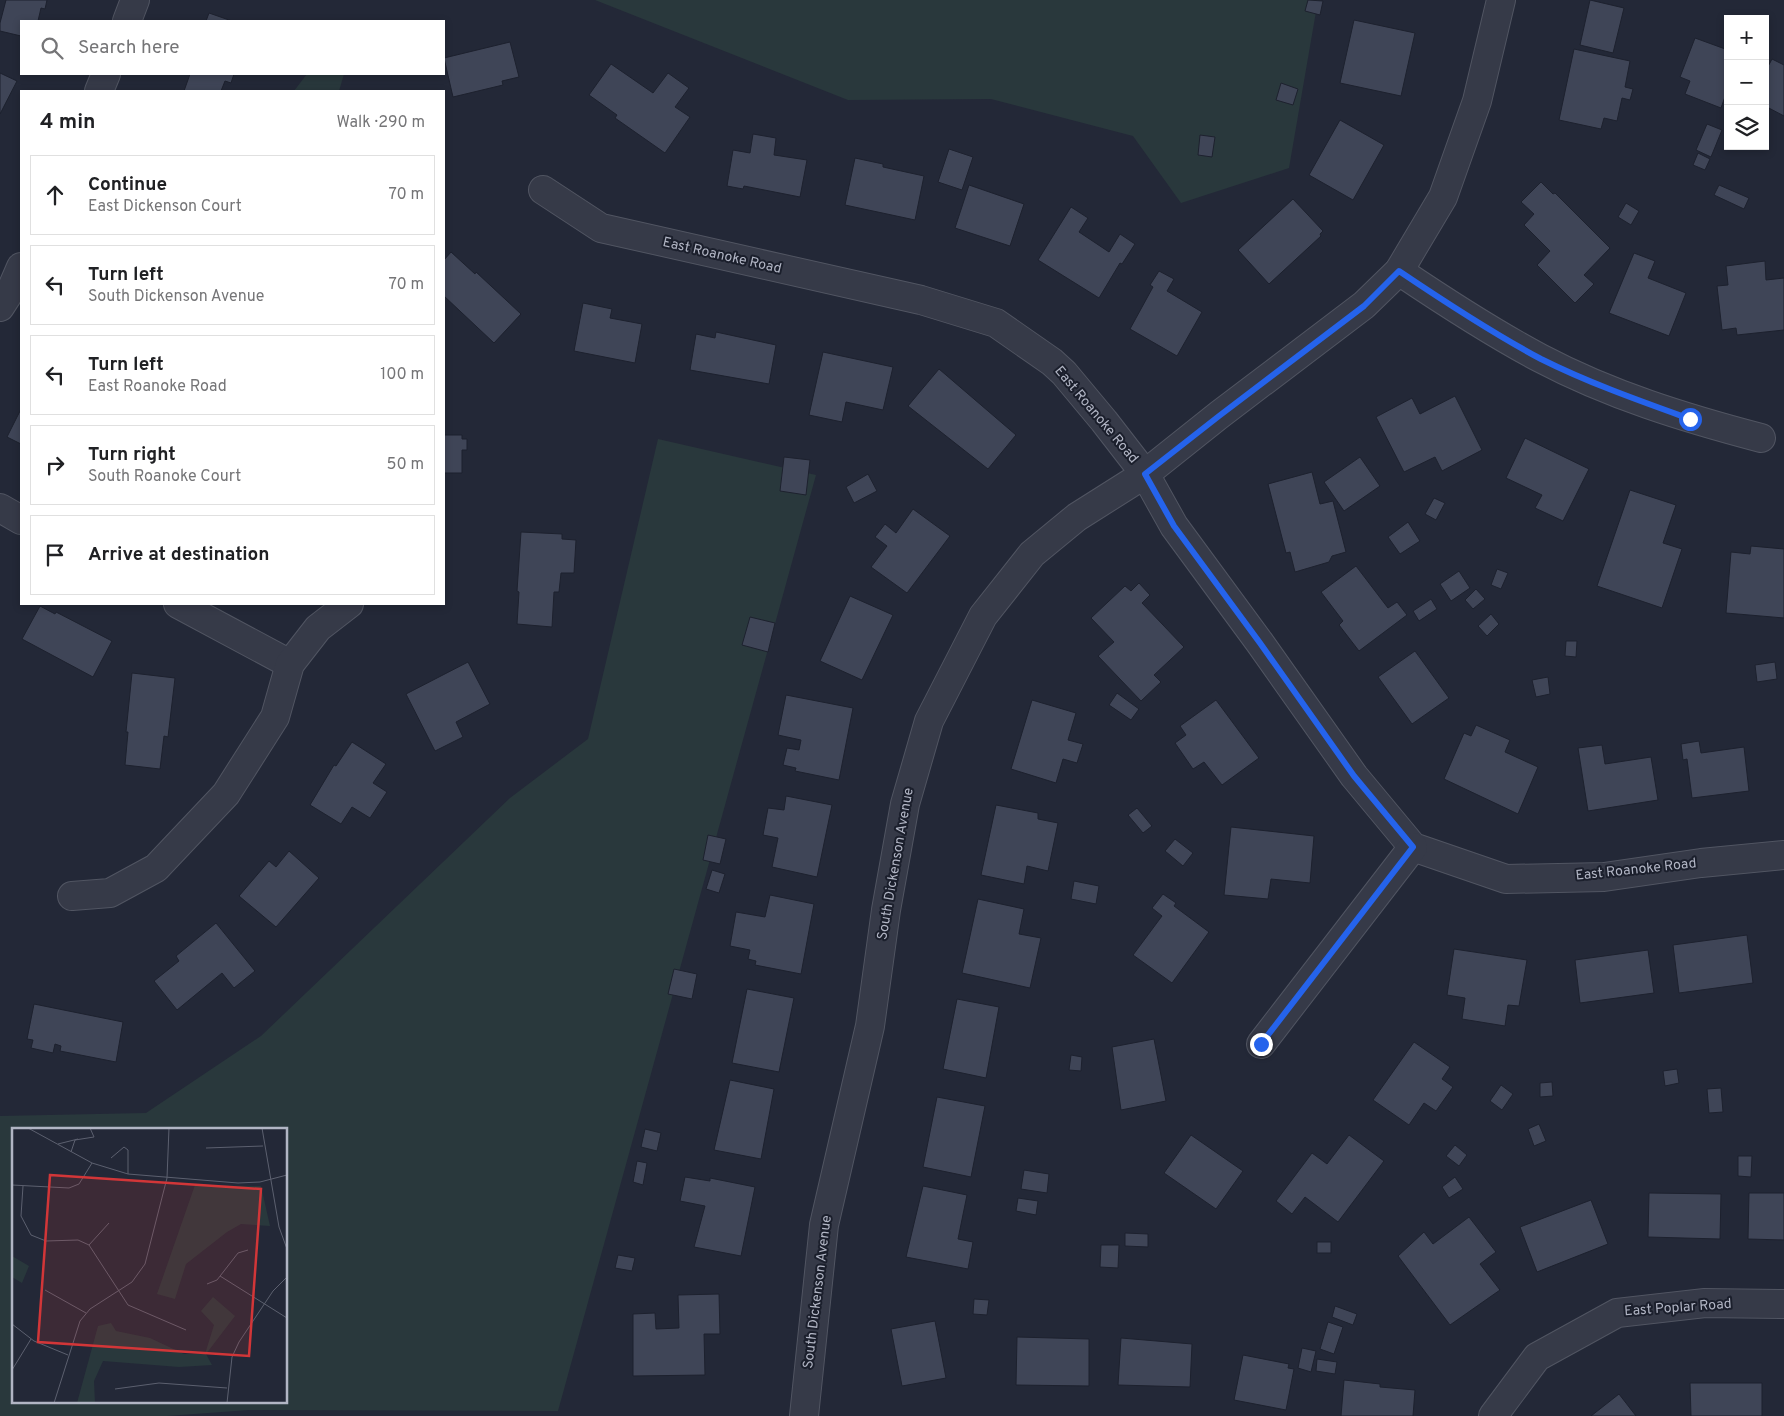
<!DOCTYPE html>
<meta charset="utf-8">
<style>
body{margin:0;font-family:Overpass,sans-serif;background:#f6f6f6;color:#202124}
.controls{position:absolute;right:15px;top:15px;display:grid;overflow:hidden;border-radius:0px;box-shadow:0 2px 8px #0003}
.controls button{width:45px;height:45px;display:grid;place-items:center;padding:0;border:0;border-bottom:1px solid #e0e0e0;background:#fff;color:#202124;font:25px sans-serif}
.stop{position:absolute;width:15px;height:15px;margin:-11px;border:4px solid #2563eb;border-radius:50%;background:#fff}
.stop.end{background:#2563eb;border-color:#fff;box-shadow:0 1px 5px #0008}
.list{margin:0;padding:0;list-style:none}
h2{display:flex;justify-content:space-between;align-items:center;height:65px;margin:0;padding:0 20px;font-size:21px}
h2 small{font-size:16px;font-weight:400;color:#757577}
.list li{display:grid;grid-template-columns:32px 1fr auto;gap:15px;align-items:center;box-sizing:border-box;height:80px;margin:0 10px 10px;padding:0 10px;border:1px solid #e0e0e0;border-radius:0px}
.list b{display:block;font-size:19px;white-space:nowrap}
.list p{margin:0;font-size:16px;white-space:nowrap;color:#757577}
.list em{font-size:16px;font-style:normal;color:#757577}
.icon{flex:none;width:28px;height:28px;fill:none;stroke:currentColor;stroke-width:2;stroke-linecap:round;stroke-linejoin:round}
.map{position:relative;flex:none;width:1784px;height:1416px;overflow:hidden}
.search{position:absolute;background:#fff;box-shadow:0 2px 8px #0003;left:20px;top:20px;width:425px;height:55px;display:flex;align-items:center;gap:12px;box-sizing:border-box;padding:0 18px;border-radius:0px;color:#757577;font-size:19px}
.panel{position:absolute;background:#fff;box-shadow:0 2px 8px #0003;left:20px;top:90px;width:425px;height:515px;border-radius:0px}
.map>svg:first-child{display:block}
</style>
<div class="map">
<svg width="1784" height="1416" viewBox="0 0 1784 1416">
<rect width="100%" height="100%" fill="#232837"/>
<g fill="#29383c" fill-rule="evenodd">
<path d="M595,0h723l-29,168 -108,35 -48,-67 -142,-37 -143,1z"/>
<path d="M307,74h37l-5,17h-45z"/>
<path d="M658,439l158,36 -258,936 -309,-1 -82,6h-167v-300l146,-3 115,-77 249,-238 78,-59zM14,1130h272v272h-272z"/>
</g>
<g fill="#3f4557" stroke="#1d212e">
<path d="M6,0h41l-2,9 -4,-1 -3,13h-17v15l-21,-5v-8z"/>
<path d="M1308,0l15,1 -3,14 -15,-4z"/>
<path d="M1590,0l34,8 -11,45 -33,-8z"/>
<path d="M209,13l23,8h-26z"/>
<path d="M1354,20l61,13 -14,63 -61,-13z"/>
<path d="M1695,38l33,12v45l-2,-1 -5,14 -36,-14 5,-13 -10,-4z"/>
<path d="M510,42l9,35 -17,4 1,4 -50,12 -9,-39z"/>
<path d="M1574,49l56,12 -5,26 8,2 -3,11 -8,-2 -5,23 -13,-3 -3,11 -42,-9z"/>
<path d="M1772,59l12,6v51l-19,-10v-34z"/>
<path d="M611,64l42,29 15,-20 21,15 -14,19 15,10 -25,36 -50,-35 2,-3 -28,-20z"/>
<path d="M0,73l17,8 -17,33z"/>
<path d="M190,74h44l-3,9 -6,-2 -4,10h-37z"/>
<path d="M1281,83l17,6 -5,16 -17,-5z"/>
<path d="M1340,120l44,25 -31,55 -44,-25z"/>
<path d="M1707,124l15,6 -11,27 -15,-7z"/>
<path d="M753,134l23,4 -2,17 33,5 -7,37 -56,-11 -1,3 -16,-3 6,-36 17,3z"/>
<path d="M1200,135l15,2 -3,20 -14,-2z"/>
<path d="M949,149l24,8 -11,33 -24,-8z"/>
<path d="M1698,153l12,6 -5,11 -12,-5z"/>
<path d="M855,158l28,6v3l41,9 -9,44 -70,-15z"/>
<path d="M1541,182l12,12 2,-1 55,55 -26,27 10,9 -19,19 -38,-38 13,-14 -26,-26 10,-11 -13,-12z"/>
<path d="M969,185l55,19 -14,42 -55,-18z"/>
<path d="M1719,185l30,13 -5,11 -30,-14z"/>
<path d="M1293,199l30,32 -3,3 1,2 -52,48 -31,-34z"/>
<path d="M1626,203l13,8 -8,14 -13,-8z"/>
<path d="M1071,207l17,11 -9,14 30,20 11,-18 15,10 -13,20 -2,-1 -21,35 -61,-38z"/>
<path d="M451,252l24,22 1,-2 45,42 -27,29 -50,-47v-36z"/>
<path d="M1634,253l21,8 -7,17 38,15 -17,43 -60,-23z"/>
<path d="M1765,261l1,19 18,-2v52l-47,5 -1,-7 -14,2 -5,-44 11,-1 -2,-19z"/>
<path d="M1159,271l15,8 -7,12 35,21 -25,44 -47,-27 23,-42 -3,-2z"/>
<path d="M583,303l29,6 -2,9 32,6 -7,39 -61,-12z"/>
<path d="M716,332l60,13 -7,39 -79,-14 6,-36 19,4z"/>
<path d="M823,352l70,15 -10,43 -37,-8 -4,20 -33,-7z"/>
<path d="M939,369l77,66 -28,34 -80,-63z"/>
<path d="M1455,396l27,54 -40,21 -7,-14 -31,15 -28,-55 36,-19 8,16z"/>
<path d="M21,409v35l-14,-7z"/>
<path d="M444,435h18v4h5v11h-5v23h-18z"/>
<path d="M1525,438l64,31 -26,52 -28,-13 7,-13 -36,-17z"/>
<path d="M784,457l26,3 -4,35 -26,-4z"/>
<path d="M1360,457l20,29 -36,25 -20,-29z"/>
<path d="M1312,472l8,32 13,-3 13,51 -14,4 -3,6 -34,10 -5,-20 -4,1 -18,-69z"/>
<path d="M868,474l9,17 -23,12 -8,-16z"/>
<path d="M1630,490l46,15 -13,38 19,6 -20,59 -65,-22z"/>
<path d="M1434,498l11,5 -9,17 -11,-6z"/>
<path d="M913,509l37,27 -43,57 -36,-26 16,-21 -12,-9 10,-13 11,9z"/>
<path d="M1408,522l12,19 -20,13 -12,-17z"/>
<path d="M521,532l41,2v5l14,1 -2,33h-13l-2,19h-5l-2,35 -35,-3 2,-32 -2,-1z"/>
<path d="M1751,546l33,3v69l-58,-5 5,-61 19,2z"/>
<path d="M1356,566l32,42 9,-6 10,13 -48,36 -20,-26 4,-4 -22,-29z"/>
<path d="M1497,569l11,4 -7,16 -10,-4z"/>
<path d="M1459,571l11,17 -19,13 -11,-17z"/>
<path d="M1139,583l11,12 -8,8 42,44 -30,28 7,7 -20,19 -43,-45 16,-14 -23,-24 34,-32 6,5z"/>
<path d="M1476,589l9,10 -12,10 -8,-9z"/>
<path d="M850,596l43,19 -31,65 -42,-19z"/>
<path d="M1431,599l6,10 -18,12 -6,-10z"/>
<path d="M40,606l15,8 1,-2 56,29 -19,36 -71,-38z"/>
<path d="M1491,614l8,10 -12,12 -9,-10z"/>
<path d="M750,617l25,6 -7,29 -26,-7z"/>
<path d="M1566,641h11l-1,16 -11,-1z"/>
<path d="M1415,651l34,47 -37,26 -34,-47z"/>
<path d="M468,662l22,42 -34,18 7,15 -28,14 -29,-57z"/>
<path d="M1775,662l2,17 -20,3 -2,-17z"/>
<path d="M132,673l43,5 -7,59 -4,-1 -4,33 -35,-4 3,-33h-2z"/>
<path d="M1548,677l2,17 -14,3 -4,-17z"/>
<path d="M1117,693l22,16 -8,11 -22,-15z"/>
<path d="M786,695l67,13 -14,72 -44,-9 1,-3 -13,-3 4,-17 12,2 2,-10 -23,-5z"/>
<path d="M1032,700l44,13 -8,27 15,4 -6,19 -14,-4 -7,24 -45,-14z"/>
<path d="M1216,700l43,58 -37,27 -18,-23 -11,7 -18,-26 11,-8 -6,-9z"/>
<path d="M1476,725l34,15 -5,12 33,15 -20,47 -74,-35 20,-46 7,3z"/>
<path d="M1699,741l2,12 43,-6 5,44 -57,7 -5,-39 -4,1 -2,-16z"/>
<path d="M352,742l34,22 -13,19 14,9 -17,26 -18,-11 -11,17 -31,-19 24,-40 2,1z"/>
<path d="M1602,745l3,19 46,-7 7,43 -70,11 -10,-63z"/>
<path d="M786,796l46,9 -15,72 -45,-10 6,-29 -15,-3 5,-27 16,2z"/>
<path d="M996,805l42,8v6l20,4 -10,48 -21,-5 -3,18 -43,-9z"/>
<path d="M1137,808l15,18 -9,7 -15,-18z"/>
<path d="M1231,827l83,9 -4,47 -39,-4 -3,20 -44,-4z"/>
<path d="M708,835l18,4 -6,25 -17,-4z"/>
<path d="M1175,839l18,14 -10,13 -18,-15z"/>
<path d="M289,851l30,27 -43,49 -37,-31 30,-35 7,6z"/>
<path d="M712,870l13,4 -6,19 -13,-4z"/>
<path d="M1074,881l25,5 -3,18 -25,-5z"/>
<path d="M1163,894l13,9 -2,3 35,26 -37,51 -39,-28 29,-39 -10,-8z"/>
<path d="M770,895l44,9 -13,70 -46,-9 1,-4 -8,-2 2,-9 -20,-4 6,-34 29,5z"/>
<path d="M978,899l46,10 -5,25 22,4 -11,50 -68,-15z"/>
<path d="M216,923l39,48 -21,17 -12,-15 -45,37 -23,-29 25,-20 -3,-5z"/>
<path d="M1747,935l6,48 -74,10 -6,-48z"/>
<path d="M1454,949l73,11 -8,46 -11,-1 -3,21 -43,-7 3,-21 -18,-3z"/>
<path d="M1648,950l6,43 -74,10 -5,-43z"/>
<path d="M674,969l23,5 -5,25 -24,-5z"/>
<path d="M747,989l47,9 -15,74 -47,-9z"/>
<path d="M957,999l42,8 -13,71 -43,-9z"/>
<path d="M34,1004l89,18 -7,40 -56,-11 1,-5 -6,-2 -2,9 -22,-5 2,-8 -6,-1z"/>
<path d="M1154,1039l12,62 -45,9 -9,-63z"/>
<path d="M1414,1042l36,25 -8,12 11,8 -17,24 -12,-8 -15,22 -36,-25z"/>
<path d="M1071,1055l11,2 -1,14 -12,-1z"/>
<path d="M1677,1069l2,14 -14,3 -2,-15z"/>
<path d="M730,1080l44,9 -13,70 -47,-9z"/>
<path d="M1552,1082l1,14 -13,1v-14z"/>
<path d="M1501,1085l12,9 -11,16 -12,-9z"/>
<path d="M1721,1088l2,24 -14,1 -2,-24z"/>
<path d="M937,1097l48,9 -14,71 -48,-10z"/>
<path d="M1539,1124l7,17 -12,5 -6,-17z"/>
<path d="M645,1129l16,4 -4,18 -16,-4z"/>
<path d="M1191,1135l52,36 -27,38 -52,-36z"/>
<path d="M1349,1135l35,26 -46,61 -33,-25 -13,17 -16,-13 36,-48 15,11z"/>
<path d="M1455,1145l12,10 -8,11 -13,-10z"/>
<path d="M1738,1156h14l-1,21 -13,-1z"/>
<path d="M637,1161l10,2 -4,22 -10,-3z"/>
<path d="M1024,1170l25,4 -2,19 -26,-4z"/>
<path d="M685,1177l25,4v-3l45,9 -14,69 -47,-9 11,-41 -25,-5z"/>
<path d="M1455,1177l8,12 -14,9 -7,-11z"/>
<path d="M923,1186l44,9 -9,44 15,3 -5,27 -62,-12z"/>
<path d="M1649,1193l72,1 -1,45 -72,-2z"/>
<path d="M1749,1193h35v47l-36,-1z"/>
<path d="M1018,1198l20,3 -2,14 -20,-4z"/>
<path d="M1591,1200l17,44 -71,28 -17,-45z"/>
<path d="M1469,1217l27,35 -16,12 20,26 -50,35 -52,-69 26,-24 9,12z"/>
<path d="M1125,1233l23,1v13l-23,-1z"/>
<rect x="1317" y="1242" width="14" height="11"/>
<path d="M1101,1245h18l-1,23 -18,-1z"/>
<path d="M618,1255l17,3 -3,13 -17,-3z"/>
<path d="M719,1294l1,40h-16l1,41 -72,1v-62l22,-1 1,16 23,-1 -1,-33z"/>
<path d="M974,1299l15,1 -2,15 -14,-1z"/>
<path d="M1335,1306l22,8 -4,11 -21,-8z"/>
<path d="M935,1321l11,57 -44,8 -11,-57z"/>
<path d="M1328,1322l15,5 -9,27 -14,-5z"/>
<path d="M1017,1337l72,2v47l-73,-1z"/>
<path d="M1121,1338l71,6 -2,43 -72,-2z"/>
<path d="M1302,1348l14,3 -5,21 -13,-4z"/>
<path d="M1243,1355l46,9 -1,4 6,1 -8,41 -52,-10z"/>
<path d="M1317,1359l20,3 -2,12 -19,-3z"/>
<path d="M1344,1380l36,4v3l35,3 -2,26h-72z"/>
<path d="M1690,1383h72v33h-71z"/>
<path d="M1619,1394l17,22h-45z"/>
</g>
<g fill="none" stroke-linecap="round" stroke-linejoin="round">
<defs>
<g id="minor">
<path d="M127,21l8,-21"/>
<path d="M99,91l7,-17"/>
<path d="M543,190l58,38 320,72 75,23 56,39 12,11 40,48 41,53 29,52 86,117 94,133 59,71 93,32 98,-2 97,-14 83,-8"/>
<path d="M1399,271c46,31 92,61 141,87 70,37 145,60 221,80"/>
<path d="M0,307l11,-17 10,-23"/>
<path d="M0,508l21,12"/>
<path d="M178,604l112,60"/>
<path d="M72,896l38,-3 46,-25 70,-74 49,-77 15,-53 28,-36 31,-24"/>
<path d="M1261,1044l152,-197"/>
<path d="M804,1416l20,-191 46,-199 16,-116 19,-106 24,-83 54,-105 49,-62 45,-37 68,-43 74,-59 145,-110 35,-34 44,-74 34,-96 24,-101"/>
<path d="M1493,1416l44,-59 80,-44 88,-10 79,1"/>
</g>
</defs>
<use href="#minor" stroke="#515562" stroke-width="30"/>
<use href="#minor" stroke="#363a48" stroke-width="28"/>
</g>
<g fill="none" stroke-linecap="round" stroke-linejoin="round">
<path stroke="#2563eb" stroke-width="6" d="M1261,1044l152,-197 -59,-71 -94,-133 -86,-117 -29,-52 74,-58 145,-110 35,-35c46,31 93,62 142,88 48,24 99,42 149,60"/>
</g>
<g text-anchor="middle" dominant-baseline="central" stroke-width="4" stroke-linejoin="round" paint-order="stroke">
<g font-size="14" fill="#b1b5c4" stroke="#1b1f2c">
<text transform="translate(722 256) rotate(13)">East Roanoke Road</text>
<text transform="translate(1096 415) rotate(50)">East Roanoke Road</text>
<text transform="translate(896 864) rotate(-80)">South Dickenson Avenue</text>
<text transform="translate(1636 870) rotate(-6)">East Roanoke Road</text>
<text transform="translate(818 1292) rotate(-83)">South Dickenson Avenue</text>
<text transform="translate(1678 1308) rotate(-4)">East Poplar Road</text>
</g>
</g>
<g transform="translate(12 1128)">
<rect width="275" height="275" fill="#232837"/>
<path d="M183,57l66,1 9,40 -29,-2 -14,8 -41,32 -11,35 -18,-5zM0,128l17,10 -7,17 -10,-6zM201,169l22,19 -29,38 6,11 -33,2 -76,-6 -9,20 1,22h-18l21,-77 13,-3 5,8 34,7 34,16h21l9,-29 -13,-14z" fill="#29383c"/>
<path fill="none" stroke="#5c606f" stroke-width="1" d="M16,0l64,35 36,11 110,9 22,-1 27,-7M250,0l17,99 8,22M46,16l20,-5M194,20l57,-2M59,24l4,-12 19,-3 -4,-9M99,30l13,-11 4,3v24M0,57l57,3 10,-4 13,-21M11,58l-2,30 10,19 15,6 32,-1 11,5 39,60 58,25M77,117l20,-22M208,148l67,42M195,156l10,-4 21,-27 10,-3M33,162l41,23M0,196l22,17 34,14M0,242l19,-31M103,261l44,-6 68,5M42,275l26,-82 10,-12 42,-27 13,-18 22,-86 2,-50M215,275l5,-46 7,-15 34,-51 14,-14"/>
<path fill="#d23638" fill-opacity="0.15" stroke="#d23638" stroke-width="2.5" d="M38,47l211,14 -12,167 -211,-14z"/>
<rect width="275" height="275" fill="none" stroke="#b1b5c4" stroke-width="2.5"/>
</g>
</svg>
<div class="controls">
<button>+</button>
<button>−</button>
<button><svg class="icon" aria-label="layers" viewBox="0 0 24 24"><path d="M12 4l9 5-9 5-9-5zM3 14l9 5 9-5"/></svg></button>
</div>
<div class="stop" style="left:1690px;top:419px"></div>
<div class="stop end" style="left:1261px;top:1044px"></div>
<div class="search"><svg class="icon" aria-label="search" viewBox="0 0 24 24"><circle cx="10" cy="10" r="6"/><path d="M15 15l6 6"/></svg>Search here</div>
<section class="panel">
<h2>4 min<small>Walk · 290 m</small></h2>
<ul class="list">
<li><svg class="icon" aria-label="ahead" viewBox="0 0 24 24"><path d="M12 20V5M6 11l6-6 6 6"/></svg><div><b>Continue</b><p>East Dickenson Court</p></div><em>70 m</em></li>
<li><svg class="icon" aria-label="left" viewBox="0 0 24 24"><path d="M17 20v-9H6M10 6l-5 5 5 5"/></svg><div><b>Turn left</b><p>South Dickenson Avenue</p></div><em>70 m</em></li>
<li><svg class="icon" aria-label="left" viewBox="0 0 24 24"><path d="M17 20v-9H6M10 6l-5 5 5 5"/></svg><div><b>Turn left</b><p>East Roanoke Road</p></div><em>100 m</em></li>
<li><svg class="icon" aria-label="right" viewBox="0 0 24 24"><path d="M7 20v-9h11M14 6l5 5-5 5"/></svg><div><b>Turn right</b><p>South Roanoke Court</p></div><em>50 m</em></li>
<li><svg class="icon" aria-label="arrive" viewBox="0 0 24 24"><path d="M6 21V4h12l-3 4 3 4H6"/></svg><div><b>Arrive at destination</b></div></li>
</ul>
</section>
</div>
